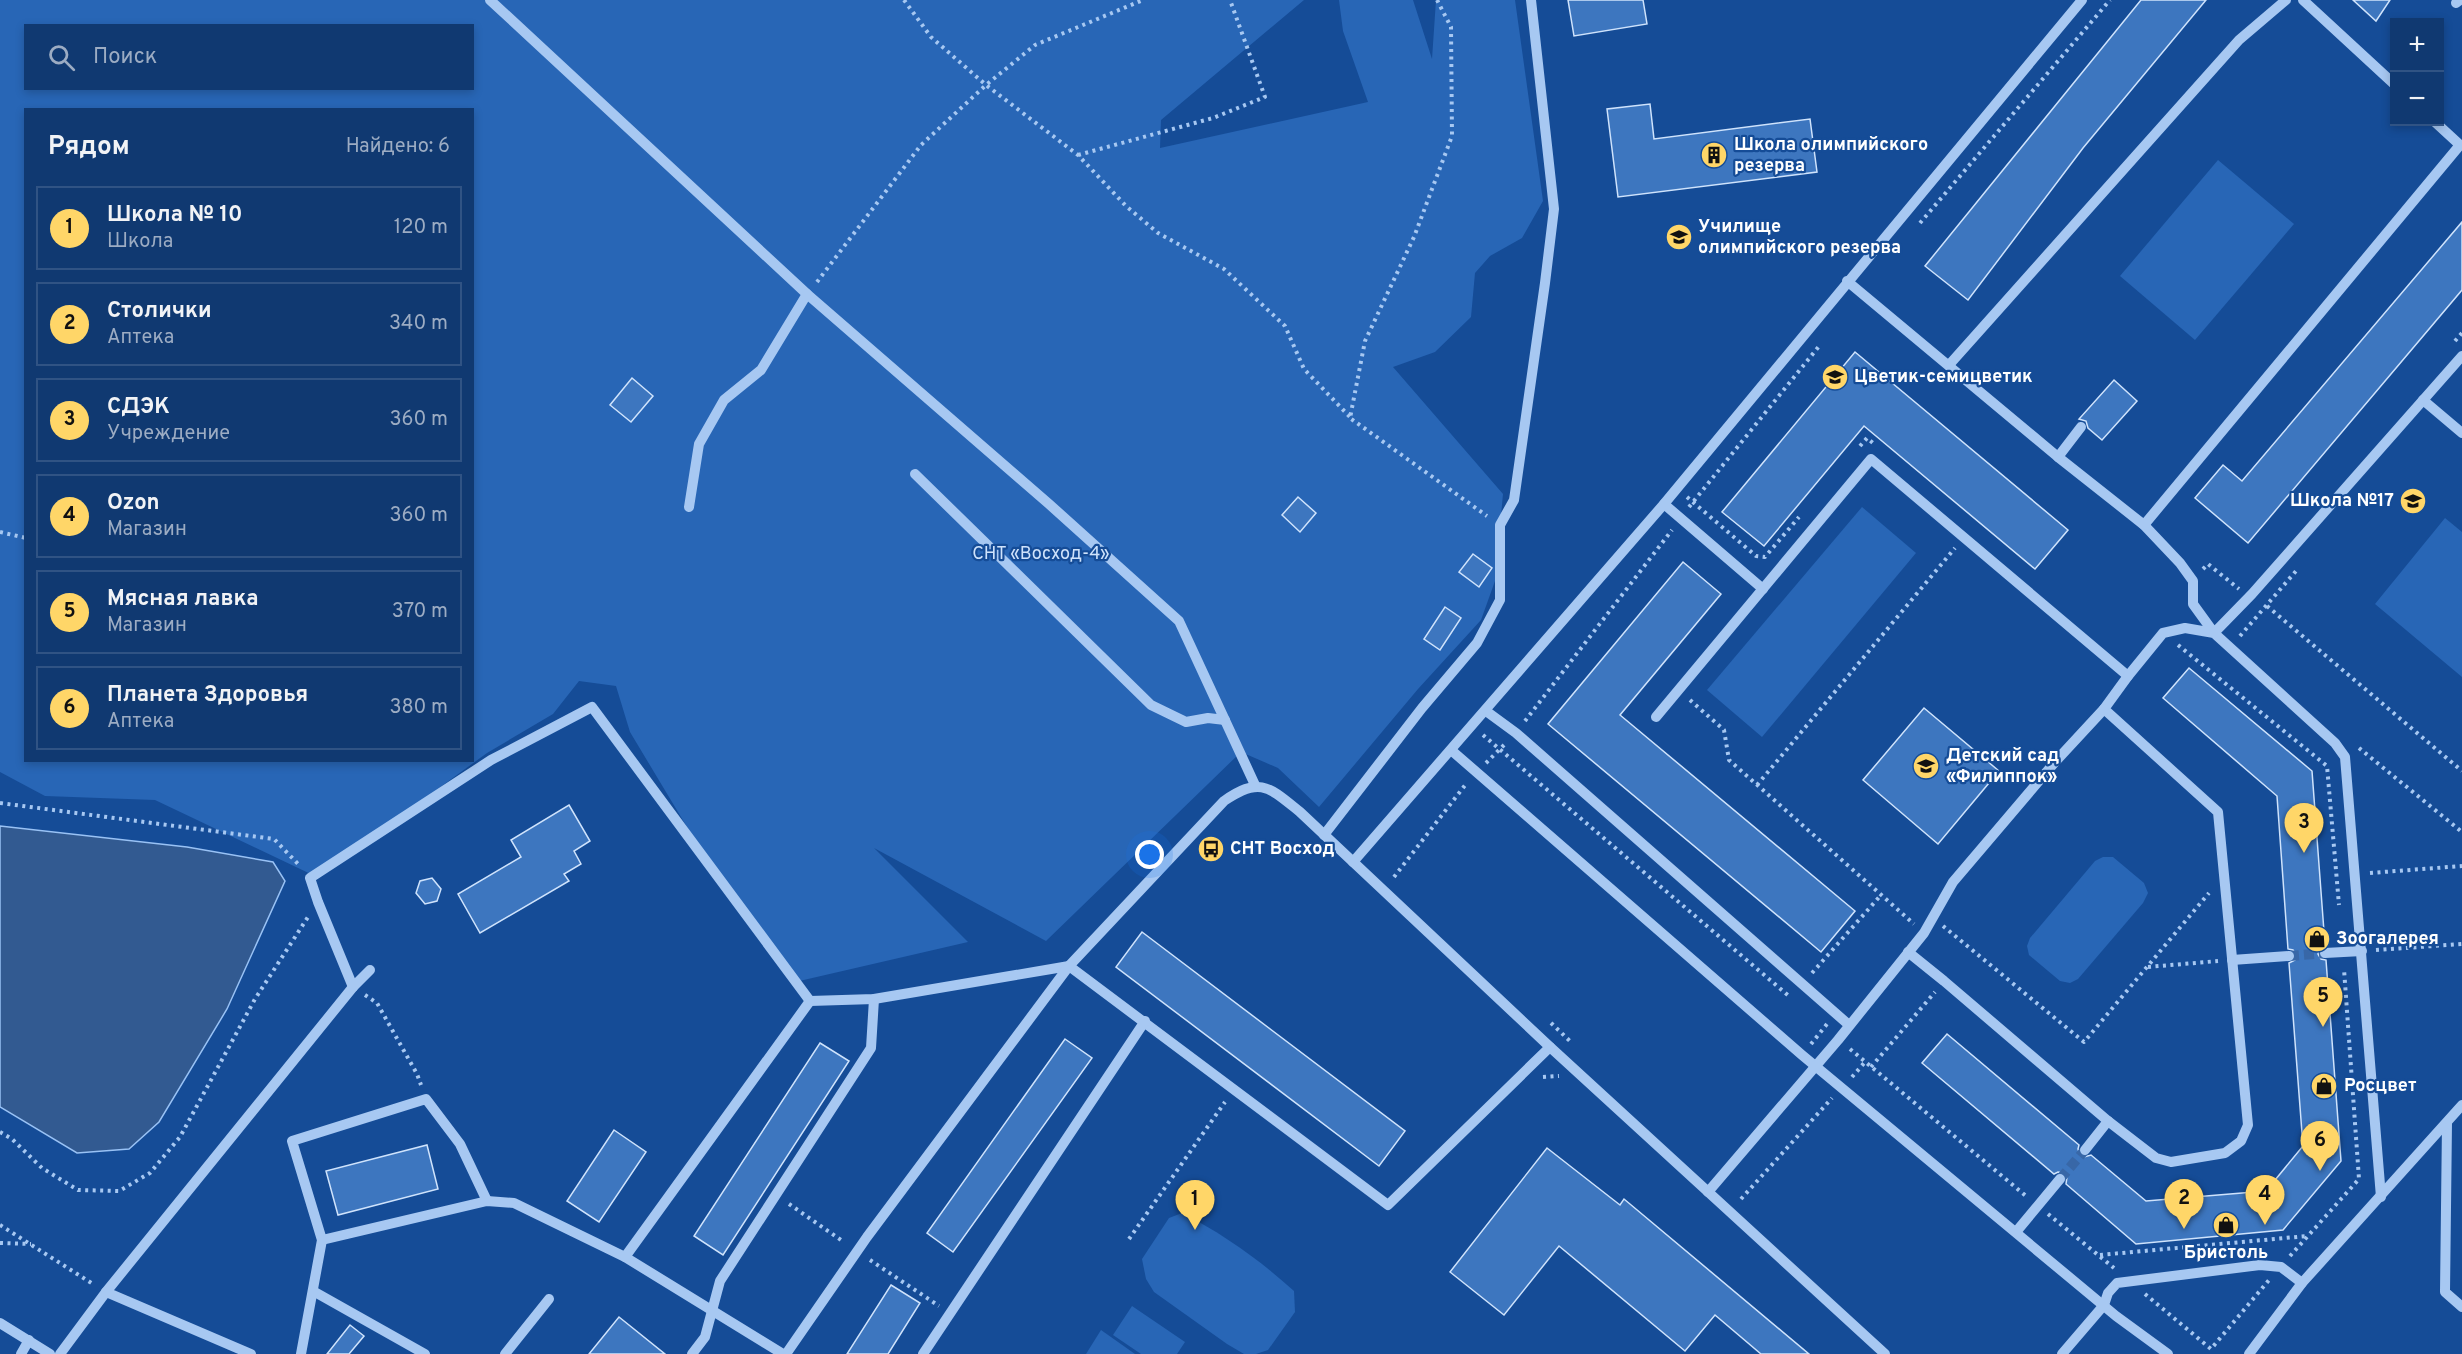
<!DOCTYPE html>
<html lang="ru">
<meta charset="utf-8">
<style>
body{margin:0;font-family:Overpass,sans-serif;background:#194076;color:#f1f3f6}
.controls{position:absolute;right:18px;top:18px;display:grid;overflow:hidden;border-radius:0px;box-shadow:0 3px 9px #0003}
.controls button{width:54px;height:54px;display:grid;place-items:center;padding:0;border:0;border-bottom:2px solid #305384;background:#103971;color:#f1f3f6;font:30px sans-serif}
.you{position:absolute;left:1150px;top:855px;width:21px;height:21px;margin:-15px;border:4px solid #fff;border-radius:50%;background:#1a73e8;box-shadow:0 0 0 9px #1a73e833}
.badge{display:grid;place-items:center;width:39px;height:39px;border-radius:50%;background:#ffd668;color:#111;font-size:20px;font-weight:700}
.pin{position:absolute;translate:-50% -50px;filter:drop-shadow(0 2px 3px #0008)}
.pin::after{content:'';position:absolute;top:32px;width:21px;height:18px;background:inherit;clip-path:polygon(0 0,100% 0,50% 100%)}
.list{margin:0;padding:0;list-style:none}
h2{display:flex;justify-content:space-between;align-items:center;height:78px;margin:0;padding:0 24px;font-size:26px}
h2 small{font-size:20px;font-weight:400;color:#9cacc3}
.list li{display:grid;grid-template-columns:39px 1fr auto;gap:18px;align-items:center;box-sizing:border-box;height:84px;margin:0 12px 12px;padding:0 12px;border:2px solid #305384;border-radius:0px}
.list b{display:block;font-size:22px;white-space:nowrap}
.list p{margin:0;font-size:20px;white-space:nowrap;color:#9cacc3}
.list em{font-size:20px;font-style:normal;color:#9cacc3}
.icon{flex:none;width:33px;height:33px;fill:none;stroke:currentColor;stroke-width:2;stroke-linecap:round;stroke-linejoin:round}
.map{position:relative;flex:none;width:2462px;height:1354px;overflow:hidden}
.search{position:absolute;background:#103971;box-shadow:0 3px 9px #0003;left:24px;top:24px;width:450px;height:66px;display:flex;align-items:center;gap:15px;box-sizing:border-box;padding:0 21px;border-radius:0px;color:#9cacc3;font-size:22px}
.panel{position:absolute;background:#103971;box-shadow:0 3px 9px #0003;left:24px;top:108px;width:450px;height:654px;border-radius:0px}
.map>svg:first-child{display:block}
</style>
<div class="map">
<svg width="2462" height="1354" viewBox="0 0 2462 1354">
<rect width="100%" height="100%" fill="#154c97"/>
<g fill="#2866b6" fill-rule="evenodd">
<path d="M0,0h1304l-143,120 -1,28 208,-46 -25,-71 -4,-31h74l19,59 4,-59h79l28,201 -21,37 -32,18 -15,17 -4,44 -36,35 -42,15 110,127 -8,87 -14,39 -63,69 -99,118 -41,-39 -37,-16 -195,189 -172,-93 94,94 -173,40 -96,-135 -69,-115 -14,-46 -37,-5 -26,33 -66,39 -170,124 -162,-77 -110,-4 -45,-24zM26,26h446v62h-446zM26,110h446v650h-446z"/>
<path d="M2218,160l76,64 -99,116 -75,-64z"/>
<path d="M1862,507l54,46 -154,184 -55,-47z"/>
<path d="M2445,518l17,14v145l-87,-73z"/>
<path d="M2103,857h10l31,26 4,10 -5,10 -65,76 -8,4 -10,-2 -31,-26 -2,-9 3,-8 65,-77z"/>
<path d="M1182,1213c40,20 79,48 112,78l1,21 -27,38 -12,4h-12l-17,-10 -73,-52 -8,-13 -4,-20 27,-41z"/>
<path d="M1132,1306l53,36 -8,12h-36l-28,-19z"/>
<path d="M1101,1330l34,24h-49z"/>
</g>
<path fill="#325a91" stroke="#99c2f5" stroke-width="1.5" d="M0,826l187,21 86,15 12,19 -58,128 -68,113 -30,27 -52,4 -77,-46z"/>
<g fill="#3d76bf" stroke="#cfe3fc" stroke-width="1.5">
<path d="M1568,0h75l4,24 -73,12z"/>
<path d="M2141,0h65l-123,148 -115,152 -43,-34z"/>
<path d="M2353,0h37l-14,21z"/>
<path d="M1650,104l4,35 156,-20 7,53 -199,25 -11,-88z"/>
<path d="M2462,222v68l-214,253 -53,-45 28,-33 19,16z"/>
<path d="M1855,352l213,178 -33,39 -171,-143 -100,120 -42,-34z"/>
<path d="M632,378l21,18 -22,26 -21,-17z"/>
<path d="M2114,380l23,21 -35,39 -14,-12 -2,-7 -7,-2z"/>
<path d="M1298,497l18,16 -16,19 -18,-17z"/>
<path d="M1473,554l19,14 -13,19 -20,-15z"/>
<path d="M1683,562l38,32 -101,121 235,196 -34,41 -273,-228z"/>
<path d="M1445,607l16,11 -21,32 -16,-11z"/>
<path d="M2189,668l123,103 13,174 -6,4 -1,5 3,5 5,1 15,201 -58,69 -147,14 -70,-60 1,-7 -3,-4 -6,-1 -4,2 -132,-111 25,-29 132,111 -1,4 2,6 4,2 7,-2 55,46 120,-10 37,-45 -14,-183 6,-3 1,-5 -3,-5 -5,-1 -11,-153 -114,-98z"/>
<path d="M1924,708l75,63 -61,73 -75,-64z"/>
<path d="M569,805l21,36 -16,10 7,13 -17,10 5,7 -89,52 -22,-39 63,-37 -10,-17z"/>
<path d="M432,878l9,11 -4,12 -12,3 -9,-11 4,-12z"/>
<path d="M1142,932l263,199 -26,35 -263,-199z"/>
<path d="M1065,1039l27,19 -139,194 -26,-19z"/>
<path d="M820,1043l29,18 -126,194 -29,-19z"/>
<path d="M614,1130l32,22 -47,70 -32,-21z"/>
<path d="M427,1145l11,44 -100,26 -12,-44z"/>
<path d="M1547,1148l73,57 4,-6 185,155h-48l-46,-39 -30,36 -126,-105 -55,69 -54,-43z"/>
<path d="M891,1285l29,18 -32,51h-41z"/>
<path d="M619,1317l46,37h-76z"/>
<path d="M350,1325l14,11 -15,18h-22z"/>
</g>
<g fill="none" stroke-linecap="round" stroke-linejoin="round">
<g stroke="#3867a7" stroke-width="10" stroke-dasharray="10 5" stroke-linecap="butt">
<path d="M2289,956l36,-3"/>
<path d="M2060,1179l25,-29"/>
</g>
<g stroke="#a7c8f2" stroke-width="4" stroke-dasharray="3 4.5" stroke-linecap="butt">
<path d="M904,0l27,37 55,48 92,70 48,51 32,27 66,36 61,57 19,43 46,48"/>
<path d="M1437,0l14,27 1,109 -38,101 -49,104 -15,77 137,98"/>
<path d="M1078,155l135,-37 52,-21 -35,-97"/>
<path d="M1920,223l190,-223"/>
<path d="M817,282l104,-137 65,-60 49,-40 108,-45"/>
<path d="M2455,341l7,-8"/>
<path d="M1860,446l7,-8 7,6"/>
<path d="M1687,497l69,59 9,1 34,-40"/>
<path d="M1689,507l131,-162"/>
<path d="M0,532l26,6"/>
<path d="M2203,569l5,-5 31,25"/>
<path d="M2267,606l195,165"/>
<path d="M2240,636l56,-65"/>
<path d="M2178,645l149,121 12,139"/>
<path d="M1690,700l34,30 5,30 185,164"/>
<path d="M1525,721l147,-191"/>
<path d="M1483,735l307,262"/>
<path d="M2359,748l103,84"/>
<path d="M1486,763l20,-20"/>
<path d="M1757,785l198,-237"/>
<path d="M0,803l274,36 26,27"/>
<path d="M2370,873l92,-7"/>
<path d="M1394,877l72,-93"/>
<path d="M1943,926l141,116 125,-149"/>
<path d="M2376,950l86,-6"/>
<path d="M2148,967l70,-6"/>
<path d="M1812,973l69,-78"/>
<path d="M365,995l12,8 40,71 4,11"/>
<path d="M1551,1023l21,20"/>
<path d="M1811,1044l16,-20"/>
<path d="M1850,1049l176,147"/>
<path d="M1871,1067l64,-75"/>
<path d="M1543,1077l16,-1"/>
<path d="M1852,1077l13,-15"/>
<path d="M0,1132l12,7 30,29 36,22 41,1 31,-18 30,-36 75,-138 53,-82"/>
<path d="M1741,1199l91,-101"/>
<path d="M789,1204l55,38"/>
<path d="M2048,1214l66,54"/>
<path d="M0,1225l93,59"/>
<path d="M1129,1239l96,-137"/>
<path d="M0,1243l31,1"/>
<path d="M2100,1255l207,-19"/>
<path d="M2290,1256l69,-77 -15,-210"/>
<path d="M870,1260l69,46"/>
<path d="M2145,1294l66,55 58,-69"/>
</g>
<g stroke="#a7c8f2" stroke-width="10">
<path d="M490,0l317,294 242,210 130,117 76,164"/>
<path d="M2303,0l91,84"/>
<path d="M2456,3l4,-3"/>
<path d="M1847,281l211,176 86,68 36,38 13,18v23l21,29 38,-39 210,-238"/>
<path d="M1949,365l290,-325 47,-40"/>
<path d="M2423,400l39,33"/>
<path d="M2058,457l23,-30"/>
<path d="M915,474l236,231 35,17 22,-4 17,2"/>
<path d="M1664,504l99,85"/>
<path d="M689,507l10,-63 25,-44 37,-30 46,-76"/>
<path d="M2144,525l316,-380 -25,-23"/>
<path d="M1486,711l30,22 333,292"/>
<path d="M1656,717l215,-258 257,217"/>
<path d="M1451,750l351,305 314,261 52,38"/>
<path d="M1324,835l98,-127 55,-65 23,-43v-75l14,-25 31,-217 9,-74 -23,-209"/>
<path d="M1353,862l311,-358 418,-504"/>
<path d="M1908,952l36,29 164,140 48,37 15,4 54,-9 16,-12 7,-16 -30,-313 -114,-103 24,-33 35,-43 22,-5 29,5 121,110 10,14 36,440"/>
<path d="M2325,953l37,-2"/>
<path d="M2232,960l57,-4"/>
<path d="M353,987l-35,-85 -8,-24 181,-118 101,-53 218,294"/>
<path d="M810,1001l64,-2 195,-33 319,239 162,-158"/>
<path d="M2447,1123l-2,169 17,15"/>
<path d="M2085,1150l23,-29"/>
<path d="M1708,1192l130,-152 86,-107 29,-51 102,-120 49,-53"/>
<path d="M2016,1232l44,-53"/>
<path d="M322,1240l165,-39 27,2 111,54 158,97"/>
<path d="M625,1257l185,-256"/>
<path d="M313,1291l112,63"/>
<path d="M0,1323l50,31"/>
<path d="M21,1354l8,-14"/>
<path d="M60,1354l46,-62"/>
<path d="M251,1354l-145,-62 247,-305 17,-17"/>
<path d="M301,1354l21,-114 -30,-99 134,-42 34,45 27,57"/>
<path d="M505,1354l44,-55"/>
<path d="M692,1354l13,-17 15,-56 151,-233 3,-49"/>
<path d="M786,1354l81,-117 202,-271 155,-165c36,-25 45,-14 76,11l250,235 335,307"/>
<path d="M923,1354l222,-333"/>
<path d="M2062,1354l42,-49 4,-12 9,-10 143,-18 21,2 21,16"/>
<path d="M2249,1354l53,-71 160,-178"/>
</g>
</g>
<defs>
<symbol id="building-disc" viewBox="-11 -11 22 22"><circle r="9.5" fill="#ffd668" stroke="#154c97"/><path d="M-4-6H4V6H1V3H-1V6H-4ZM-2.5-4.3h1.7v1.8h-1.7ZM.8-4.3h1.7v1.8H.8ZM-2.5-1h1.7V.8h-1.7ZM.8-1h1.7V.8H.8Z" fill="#111"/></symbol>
<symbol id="university-disc" viewBox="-11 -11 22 22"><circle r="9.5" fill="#ffd668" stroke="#154c97"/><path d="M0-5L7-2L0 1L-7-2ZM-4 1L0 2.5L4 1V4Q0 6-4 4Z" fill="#111"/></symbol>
<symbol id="school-disc" viewBox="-11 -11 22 22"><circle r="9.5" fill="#ffd668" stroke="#154c97"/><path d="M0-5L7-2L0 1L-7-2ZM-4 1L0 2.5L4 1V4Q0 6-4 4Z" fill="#111"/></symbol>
<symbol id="bus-disc" viewBox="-11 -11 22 22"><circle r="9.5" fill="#ffd668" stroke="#154c97"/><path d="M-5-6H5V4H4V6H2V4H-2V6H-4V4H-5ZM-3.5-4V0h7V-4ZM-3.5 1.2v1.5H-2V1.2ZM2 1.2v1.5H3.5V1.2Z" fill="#111"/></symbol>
<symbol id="shop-disc" viewBox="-11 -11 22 22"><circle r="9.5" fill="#ffd668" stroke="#154c97"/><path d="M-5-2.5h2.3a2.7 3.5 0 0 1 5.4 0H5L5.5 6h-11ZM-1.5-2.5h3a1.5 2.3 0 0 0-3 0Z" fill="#111"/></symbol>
</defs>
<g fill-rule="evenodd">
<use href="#building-disc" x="1699" y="140" width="30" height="30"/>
<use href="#university-disc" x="1664" y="222" width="30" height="30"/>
<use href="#school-disc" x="1820" y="362" width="30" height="30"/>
<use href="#school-disc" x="2398" y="486" width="30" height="30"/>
<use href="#school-disc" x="1911" y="751" width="30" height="30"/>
<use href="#bus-disc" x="1196" y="834" width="30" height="30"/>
<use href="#shop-disc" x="2302" y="924" width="30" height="30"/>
<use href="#shop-disc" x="2309" y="1071" width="30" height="30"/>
<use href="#shop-disc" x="2211" y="1210" width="30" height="30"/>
</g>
<g text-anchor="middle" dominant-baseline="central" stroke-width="4.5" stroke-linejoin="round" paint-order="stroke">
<g font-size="18" font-weight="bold" fill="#fff" stroke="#154c97" text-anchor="start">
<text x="1734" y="145">Школа олимпийского<tspan x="1734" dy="21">резерва</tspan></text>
<text x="1698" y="227">Училище<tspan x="1698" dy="21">олимпийского резерва</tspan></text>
<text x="1854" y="377">Цветик-семицветик</text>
<text x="2394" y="501" text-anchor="end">Школа №17</text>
<text x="1946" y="756">Детский сад<tspan x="1946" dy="21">«Филиппок»</tspan></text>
<text x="1230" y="849">СНТ Восход</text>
<text x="2336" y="939">Зоогалерея</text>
<text x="2344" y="1086">Росцвет</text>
<text x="2226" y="1253" text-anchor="middle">Бристоль</text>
</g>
<g font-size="18" fill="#cfe3fc" stroke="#154c97">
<text x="1041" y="554">СНТ «Восход-4»</text>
</g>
</g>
</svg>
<div class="controls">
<button>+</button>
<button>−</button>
</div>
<div class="you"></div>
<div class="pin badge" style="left:1195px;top:1230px">1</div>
<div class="pin badge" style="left:2184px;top:1229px">2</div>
<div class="pin badge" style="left:2304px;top:853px">3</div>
<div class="pin badge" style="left:2265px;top:1225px">4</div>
<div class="pin badge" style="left:2323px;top:1027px">5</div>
<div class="pin badge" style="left:2320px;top:1171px">6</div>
<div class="search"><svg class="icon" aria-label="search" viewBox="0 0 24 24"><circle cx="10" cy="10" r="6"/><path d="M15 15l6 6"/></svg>Поиск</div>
<section class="panel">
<h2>Рядом<small>Найдено: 6</small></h2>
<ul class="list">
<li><span class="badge">1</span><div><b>Школа № 10</b><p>Школа</p></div><em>120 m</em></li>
<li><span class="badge">2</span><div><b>Столички</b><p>Аптека</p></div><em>340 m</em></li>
<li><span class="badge">3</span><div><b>СДЭК</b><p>Учреждение</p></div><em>360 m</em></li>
<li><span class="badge">4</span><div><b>Ozon</b><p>Магазин</p></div><em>360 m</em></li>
<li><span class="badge">5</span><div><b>Мясная лавка</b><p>Магазин</p></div><em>370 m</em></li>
<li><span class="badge">6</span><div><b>Планета Здоровья</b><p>Аптека</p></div><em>380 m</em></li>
</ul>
</section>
</div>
